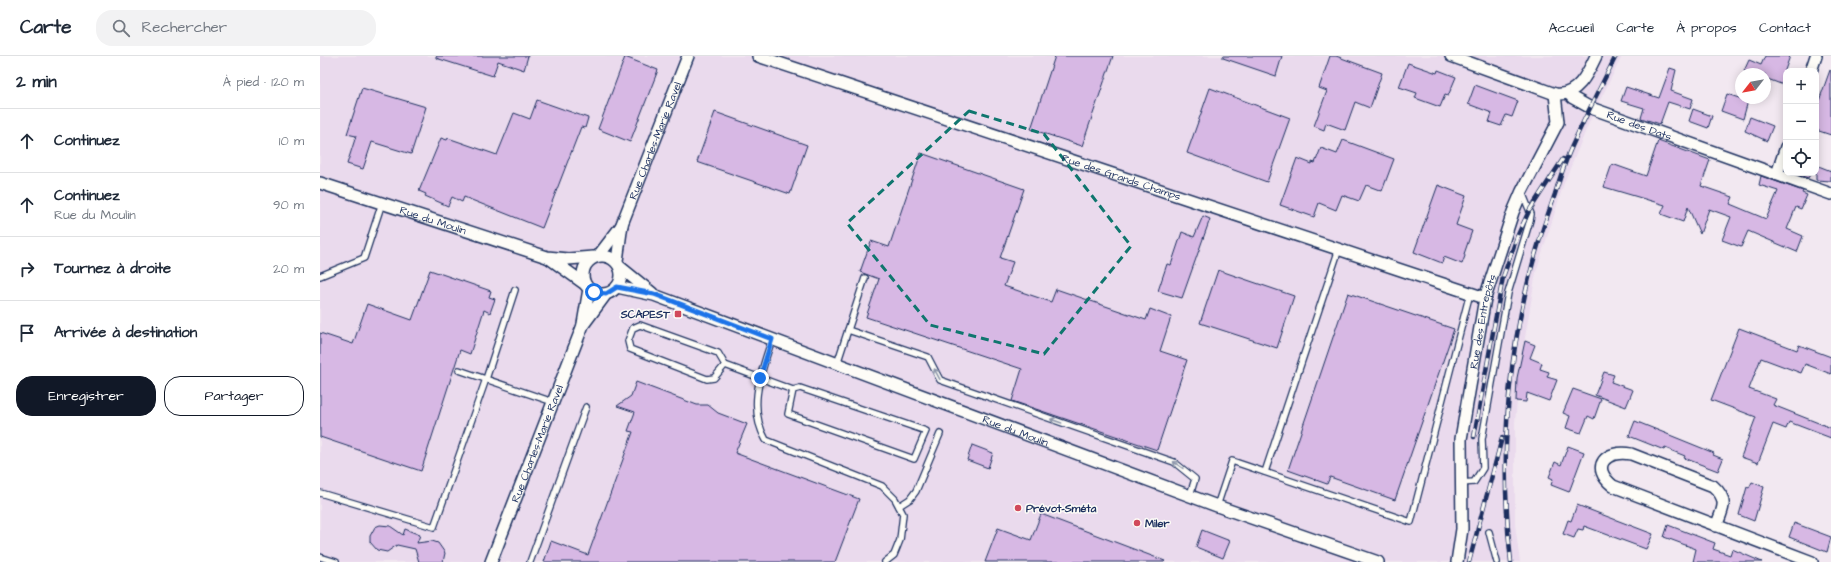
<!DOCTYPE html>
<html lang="fr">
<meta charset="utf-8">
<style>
body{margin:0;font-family:"Architects Daughter",sans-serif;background:#f2f2f3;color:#1f2937}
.controls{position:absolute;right:12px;top:12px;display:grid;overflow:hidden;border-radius:8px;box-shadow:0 2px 10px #0003}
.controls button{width:36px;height:36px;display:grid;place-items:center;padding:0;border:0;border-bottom:1px solid #e0e1e3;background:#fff;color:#1f2937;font:20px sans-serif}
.compass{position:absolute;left:1415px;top:12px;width:36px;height:36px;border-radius:50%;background:#fff;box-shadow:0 2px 10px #0003;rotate:239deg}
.stop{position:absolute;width:12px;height:12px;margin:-9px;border:3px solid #1a73e8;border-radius:50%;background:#fff}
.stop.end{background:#1a73e8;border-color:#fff;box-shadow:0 1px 4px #0008}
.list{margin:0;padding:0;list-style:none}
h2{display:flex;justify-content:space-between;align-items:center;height:52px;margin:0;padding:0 16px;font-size:17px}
h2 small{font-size:13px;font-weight:400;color:#747a83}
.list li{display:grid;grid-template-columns:26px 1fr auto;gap:12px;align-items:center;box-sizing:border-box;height:64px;padding:0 16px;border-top:1px solid #e0e1e3}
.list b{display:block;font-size:15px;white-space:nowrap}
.list p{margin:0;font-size:13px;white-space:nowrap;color:#747a83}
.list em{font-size:13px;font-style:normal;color:#747a83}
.actions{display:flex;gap:8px;padding:12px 16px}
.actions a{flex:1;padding:9px 0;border:1px solid #111827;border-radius:16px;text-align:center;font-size:14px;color:#111827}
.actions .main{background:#111827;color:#fff}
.icon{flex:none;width:22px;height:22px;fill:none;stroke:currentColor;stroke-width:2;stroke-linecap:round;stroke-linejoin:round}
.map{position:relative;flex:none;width:1511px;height:506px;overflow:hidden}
header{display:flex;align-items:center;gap:24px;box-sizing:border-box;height:56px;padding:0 20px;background:#fff;border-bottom:1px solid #e0e1e3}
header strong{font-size:19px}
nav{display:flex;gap:22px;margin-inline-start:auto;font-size:14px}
.search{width:280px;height:36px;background:#f2f2f3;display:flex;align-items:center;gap:10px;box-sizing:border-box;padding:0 14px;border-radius:16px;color:#747a83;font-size:15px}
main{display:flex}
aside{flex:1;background:#fff}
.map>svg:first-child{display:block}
</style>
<header>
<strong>Carte</strong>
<div class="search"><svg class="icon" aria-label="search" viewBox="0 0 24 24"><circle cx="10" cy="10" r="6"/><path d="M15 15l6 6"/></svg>Rechercher</div>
<nav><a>Accueil</a><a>Carte</a><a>À propos</a><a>Contact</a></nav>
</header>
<main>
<aside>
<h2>2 min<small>À pied · 120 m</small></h2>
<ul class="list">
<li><svg class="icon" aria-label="ahead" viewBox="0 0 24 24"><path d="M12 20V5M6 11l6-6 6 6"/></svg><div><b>Continuez</b></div><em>10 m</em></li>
<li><svg class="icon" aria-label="ahead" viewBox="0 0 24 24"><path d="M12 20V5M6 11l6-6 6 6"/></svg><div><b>Continuez</b><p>Rue du Moulin</p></div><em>90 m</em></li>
<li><svg class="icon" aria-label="right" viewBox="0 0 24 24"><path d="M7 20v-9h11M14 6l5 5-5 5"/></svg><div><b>Tournez à droite</b></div><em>20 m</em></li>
<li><svg class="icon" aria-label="arrive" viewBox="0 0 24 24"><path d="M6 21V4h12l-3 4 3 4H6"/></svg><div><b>Arrivée à destination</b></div></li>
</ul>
<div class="actions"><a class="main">Enregistrer</a><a>Partager</a></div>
</aside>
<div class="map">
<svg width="1511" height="506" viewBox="0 0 1511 506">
<rect width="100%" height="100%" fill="#f2e8f1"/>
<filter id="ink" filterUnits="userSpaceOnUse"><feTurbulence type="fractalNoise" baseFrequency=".025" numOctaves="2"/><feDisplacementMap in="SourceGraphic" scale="8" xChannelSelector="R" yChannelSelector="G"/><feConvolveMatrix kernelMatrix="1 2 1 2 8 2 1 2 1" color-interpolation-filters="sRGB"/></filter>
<g filter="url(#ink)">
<path fill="#eadaed" d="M0,0h1302l-31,62 -27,65 -28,89 -15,90 -6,60v103l5,37h-1200z"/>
<g fill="#d7b8e4" stroke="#1b2f5e">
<path d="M116,0h92l-4,14 -26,-9 -5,15 -57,-18z"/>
<path d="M735,0h58l-31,90 -51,-17z"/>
<path d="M903,0h59l-6,20 -53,-18z"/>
<path d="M1010,0h6l46,17 -12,35 -15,-6 -10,28 -19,-7 -2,7 -10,-4 13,-35 -8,-3z"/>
<path d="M1445,0h25l-6,17h2v13l-21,-8v-4h-11l-10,-3 5,-11 12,5z"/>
<path d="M305,1l33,13 -28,72 -32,-13z"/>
<path d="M1088,7l29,10 1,-3 18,7 -8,19 -3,-1 -5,12 -25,-9 2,-5 -18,-6z"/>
<path d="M1350,12l6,2 -5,21 22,8 -3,10 -22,-7 -8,22 -19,-6 3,-10 -23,-7 5,-14 33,11z"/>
<path d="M1510,14l1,1v64l-15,-5v-21z"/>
<path d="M1155,29l43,16 -6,16 -6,-2 -5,11 -12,-4 3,-9 -24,-9z"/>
<path d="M42,32l64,19 -15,47 -39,-12 -9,27 -16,-5 9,-28 -9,-2z"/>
<path d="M890,32l80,30 -23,64 -80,-29z"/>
<path d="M1407,38l21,7 -5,18 -22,-8z"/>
<path d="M217,44l51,18 -3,10 -4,-1 -39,101 -78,-31 -2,5 -10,-5 -4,9 -23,-10 1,-2 -7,-3 22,-53 6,2 1,-2 49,17 17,-42 16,6z"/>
<path d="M1373,53l19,7 -4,12 -19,-7z"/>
<path d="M395,56l92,33 -17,49 -93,-32z"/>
<path d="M1430,61l23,9 -6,15 -22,-10z"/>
<path d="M1023,84l51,19 -12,32 -16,-6 -7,16 -17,-6 -6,15 -17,-7 -5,14 -34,-12 17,-47 15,6v-2l3,1 6,-15 16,6z"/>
<path d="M1338,85l52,19 -9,26 32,11 -3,7 36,15 12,-28 -19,-6 2,-9 42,15 -1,2 5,2 -6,14 -5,-2 -9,22 16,7 -6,16 -49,-21 -7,16 -19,-7 9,-23 -22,-8 -9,25 -12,-27 -5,15 -22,-8 4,-9 -61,-18 8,-23 34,12z"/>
<path d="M601,97l103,36 -24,69 13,4 -9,24 47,16 5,-13 90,31 4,-11 21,8 -11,34 27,9 -30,90 -145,-49 10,-32 -156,-52 13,-38 -19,-7 11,-31 18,6z"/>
<path d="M1496,109l15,6v10l-15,-1z"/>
<path d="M1473,117h18l-3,5z"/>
<path d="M1118,129l28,11 -10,29 16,6 -8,23 1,2 -3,8 -18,-7 -2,6 -28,-11z"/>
<path d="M883,160l7,3 -28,79 -24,-7 9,-27 4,1 11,-33 12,5z"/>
<path d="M110,214l61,21 -2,6 6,2 -5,14 -6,-3 -14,44 -10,-4 -39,121 -101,-34v-104l33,11 14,-40 45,16z"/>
<path d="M898,214l76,26 -17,52 -77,-25z"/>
<path d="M1028,237l106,36 -59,171 -65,-23 -3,7 -39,-14z"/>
<path d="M1419,272l58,22 2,-5 32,12v17l-26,-10 -4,9 -40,-15 -12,31 27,10 -3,6 58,23v10l-42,-16 -3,7 -13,-5 -15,39 -17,-6 15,-40 -45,-17z"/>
<path d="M1205,285l10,4 -5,13 12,5 -2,6 9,3 -2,5 10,3 -8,21 -22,-8 -1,9 -10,-1 1,-23z"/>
<path d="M1284,316l10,3 -3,7 22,8 -7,17 -31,-12z"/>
<path d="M316,326l61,23h11l10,8 29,11 -12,29 124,46 -24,63h-291l7,-21 37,14 45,-123 -5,-1 7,-19 -18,-6 14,-10z"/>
<path d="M1253,333l28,10 -7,20 -6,-3 -7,17 -15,-5 4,-12 -7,-3z"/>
<path d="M1315,365l79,32 -1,2 10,4 -5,12 -34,-13 1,-2 -20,-8 -1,2 -35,-14z"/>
<path d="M652,389l21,8 -5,15 -21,-8z"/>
<path d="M1248,390l16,6 -15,40 -18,-7 2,-6 -4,-2 6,-15 6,3z"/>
<path d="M1432,426l12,5 -10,34 -15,-6 8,-28 2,1z"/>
<path d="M1257,449l76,29 -7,15 -62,-23 -1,4 -5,-1 -4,9 -11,-4 5,-14 3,1z"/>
<path d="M721,458l124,47 -1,1h-179l13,-34 33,12z"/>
<path d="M1474,467l37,14 -4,15 -38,-15z"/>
<path d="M60,469l10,1 13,9 2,-6 15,6 -3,8 15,-2 6,2 7,10 -2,9h-24l-4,-13 -18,-4 -10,7 -10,-2 -7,-8v-6l5,-9z"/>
<path d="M1348,469l47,18 -2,6 17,6 2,-6 30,13h-69l3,-13 -32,-12z"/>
<path d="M882,474l28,11 -7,17 -27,-11z"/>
</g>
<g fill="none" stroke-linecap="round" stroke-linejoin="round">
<defs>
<g id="lane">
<path d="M0,220l44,-18 18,-55"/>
<path d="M528,274l17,-52"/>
<path d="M452,283c-11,34 -25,68 -6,101l116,46 13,13 8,15 -3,26 -6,15 -9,7"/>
<path d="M517,308l11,-34 80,27 12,23 234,82 21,17 -5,16"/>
<path d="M405,309l-11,13 -7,1 -77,-30 -2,-8 5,-13 7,-3 78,28 7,12 68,25 7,-2 126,43 -12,28 -126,-45 5,-24"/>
<path d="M139,314l94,32"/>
<path d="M945,416l74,-223"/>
<path d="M1141,427l13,-1 9,-14 -1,-29 26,-146 22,-73 1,-6 -9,-22"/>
<path d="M0,437l114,34 52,-148 29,-89"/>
<path d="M579,450l11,-7 6,-8 24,-57"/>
<path d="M897,450l15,-45 179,61 59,-229"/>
<path d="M1169,476l8,30"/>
<path d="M0,501l16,5"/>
<path d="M210,506l56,-155"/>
</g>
<g id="street">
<path id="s1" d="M438,0l727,242"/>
<path d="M1131,0l104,38c22,3 33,-21 41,-38"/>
<path d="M1491,15l5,-15"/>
<path id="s2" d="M1248,37l5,5 18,10 240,86"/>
<path d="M1457,118l9,-27"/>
<path id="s3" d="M0,127l227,74 21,2 25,-2"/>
<path d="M279,199l23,-30"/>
<circle cx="282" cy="219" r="19"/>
<path d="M229,202l36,26"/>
<path id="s4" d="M297,205l5,-37 66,-168"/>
<path d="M300,211l32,26"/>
<path id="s5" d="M297,231l37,8 563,211 161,56"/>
<path d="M263,268l6,-35"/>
<path d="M1396,470c7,-17 13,-26 -3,-40l-82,-32c-25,-5 -42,13 -18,32l199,76"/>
<path id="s6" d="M171,506l92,-237 23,-31"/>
<path id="s7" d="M1137,506l5,-33 -1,-90 24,-141 28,-86 9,-21 36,-69 -3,-28"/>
</g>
</defs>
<use href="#lane" stroke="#1b2f5e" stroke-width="8"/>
<use href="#street" stroke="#1b2f5e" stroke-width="14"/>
<use href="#lane" stroke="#fdfcf7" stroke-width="5.5"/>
<use href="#street" stroke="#fdfcf7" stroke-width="11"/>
<defs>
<g id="rail">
<path d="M1154,381l29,-160 14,-40 12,-26 34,-52"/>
<path d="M1149,506l33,-124"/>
<path d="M1191,506c-14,-125 0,-250 44,-368 5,-16 10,-33 17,-48 14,-31 29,-60 44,-90"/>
</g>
</defs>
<use href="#rail" stroke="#1b2f5e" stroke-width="4.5"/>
<use href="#rail" stroke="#fdfcf7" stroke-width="3" stroke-dasharray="9" stroke-linecap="butt"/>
</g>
<defs><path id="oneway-shaft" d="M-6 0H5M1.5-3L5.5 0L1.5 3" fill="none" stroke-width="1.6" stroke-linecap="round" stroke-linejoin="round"/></defs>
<g stroke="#8c96aa">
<use href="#oneway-shaft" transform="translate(617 318) rotate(-118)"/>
<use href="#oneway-shaft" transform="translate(736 365) rotate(-161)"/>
<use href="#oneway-shaft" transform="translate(858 409) rotate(-145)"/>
</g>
</g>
<g fill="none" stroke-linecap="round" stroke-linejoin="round" filter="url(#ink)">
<path stroke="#1a73e8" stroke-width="5" d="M274,236l12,2 11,-7 37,7 118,45 -12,39"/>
</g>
<path fill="none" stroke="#0f766e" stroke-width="3" stroke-dasharray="8 5" stroke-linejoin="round" d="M649,55l75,23 87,112 -87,108 -114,-29 -83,-102z"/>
<g fill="#d1495b" stroke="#fdfcf7" stroke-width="1.5">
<rect x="354" y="254" width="8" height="8" rx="2"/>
<circle cx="698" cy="452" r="4"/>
<circle cx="817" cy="467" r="4"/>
</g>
<g text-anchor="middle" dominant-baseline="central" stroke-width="3" stroke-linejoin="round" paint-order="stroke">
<g font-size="11" fill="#1b2f5e" stroke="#fdfcf7">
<text stroke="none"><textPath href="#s2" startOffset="79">Rue des Dats</textPath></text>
<text stroke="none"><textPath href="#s4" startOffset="127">Rue Charles-Marie Ravel</textPath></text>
<text stroke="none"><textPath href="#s1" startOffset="383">Rue des Grands Champs</textPath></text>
<text stroke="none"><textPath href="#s3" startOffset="119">Rue du Moulin</textPath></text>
<text stroke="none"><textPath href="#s7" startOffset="243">Rue des Entrepôts</textPath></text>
<text stroke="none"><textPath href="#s5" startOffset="424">Rue du Moulin</textPath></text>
<text stroke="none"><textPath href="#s6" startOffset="127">Rue Charles-Marie Ravel</textPath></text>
</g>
<g font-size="11" font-weight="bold" fill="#1b2f5e" stroke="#fdfcf7" text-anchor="start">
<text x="350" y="258" text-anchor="end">SCAPEST</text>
<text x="706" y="452">Prévot-Sméta</text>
<text x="825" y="467">Miler</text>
</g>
</g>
</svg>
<div class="controls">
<button>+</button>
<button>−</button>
<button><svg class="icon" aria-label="locate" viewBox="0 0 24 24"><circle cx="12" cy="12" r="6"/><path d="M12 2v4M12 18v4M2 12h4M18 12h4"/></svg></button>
</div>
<svg class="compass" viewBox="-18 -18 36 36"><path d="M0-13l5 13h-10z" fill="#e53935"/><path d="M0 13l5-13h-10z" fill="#747a83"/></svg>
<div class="stop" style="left:274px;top:236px"></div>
<div class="stop end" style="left:440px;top:322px"></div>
</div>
</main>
